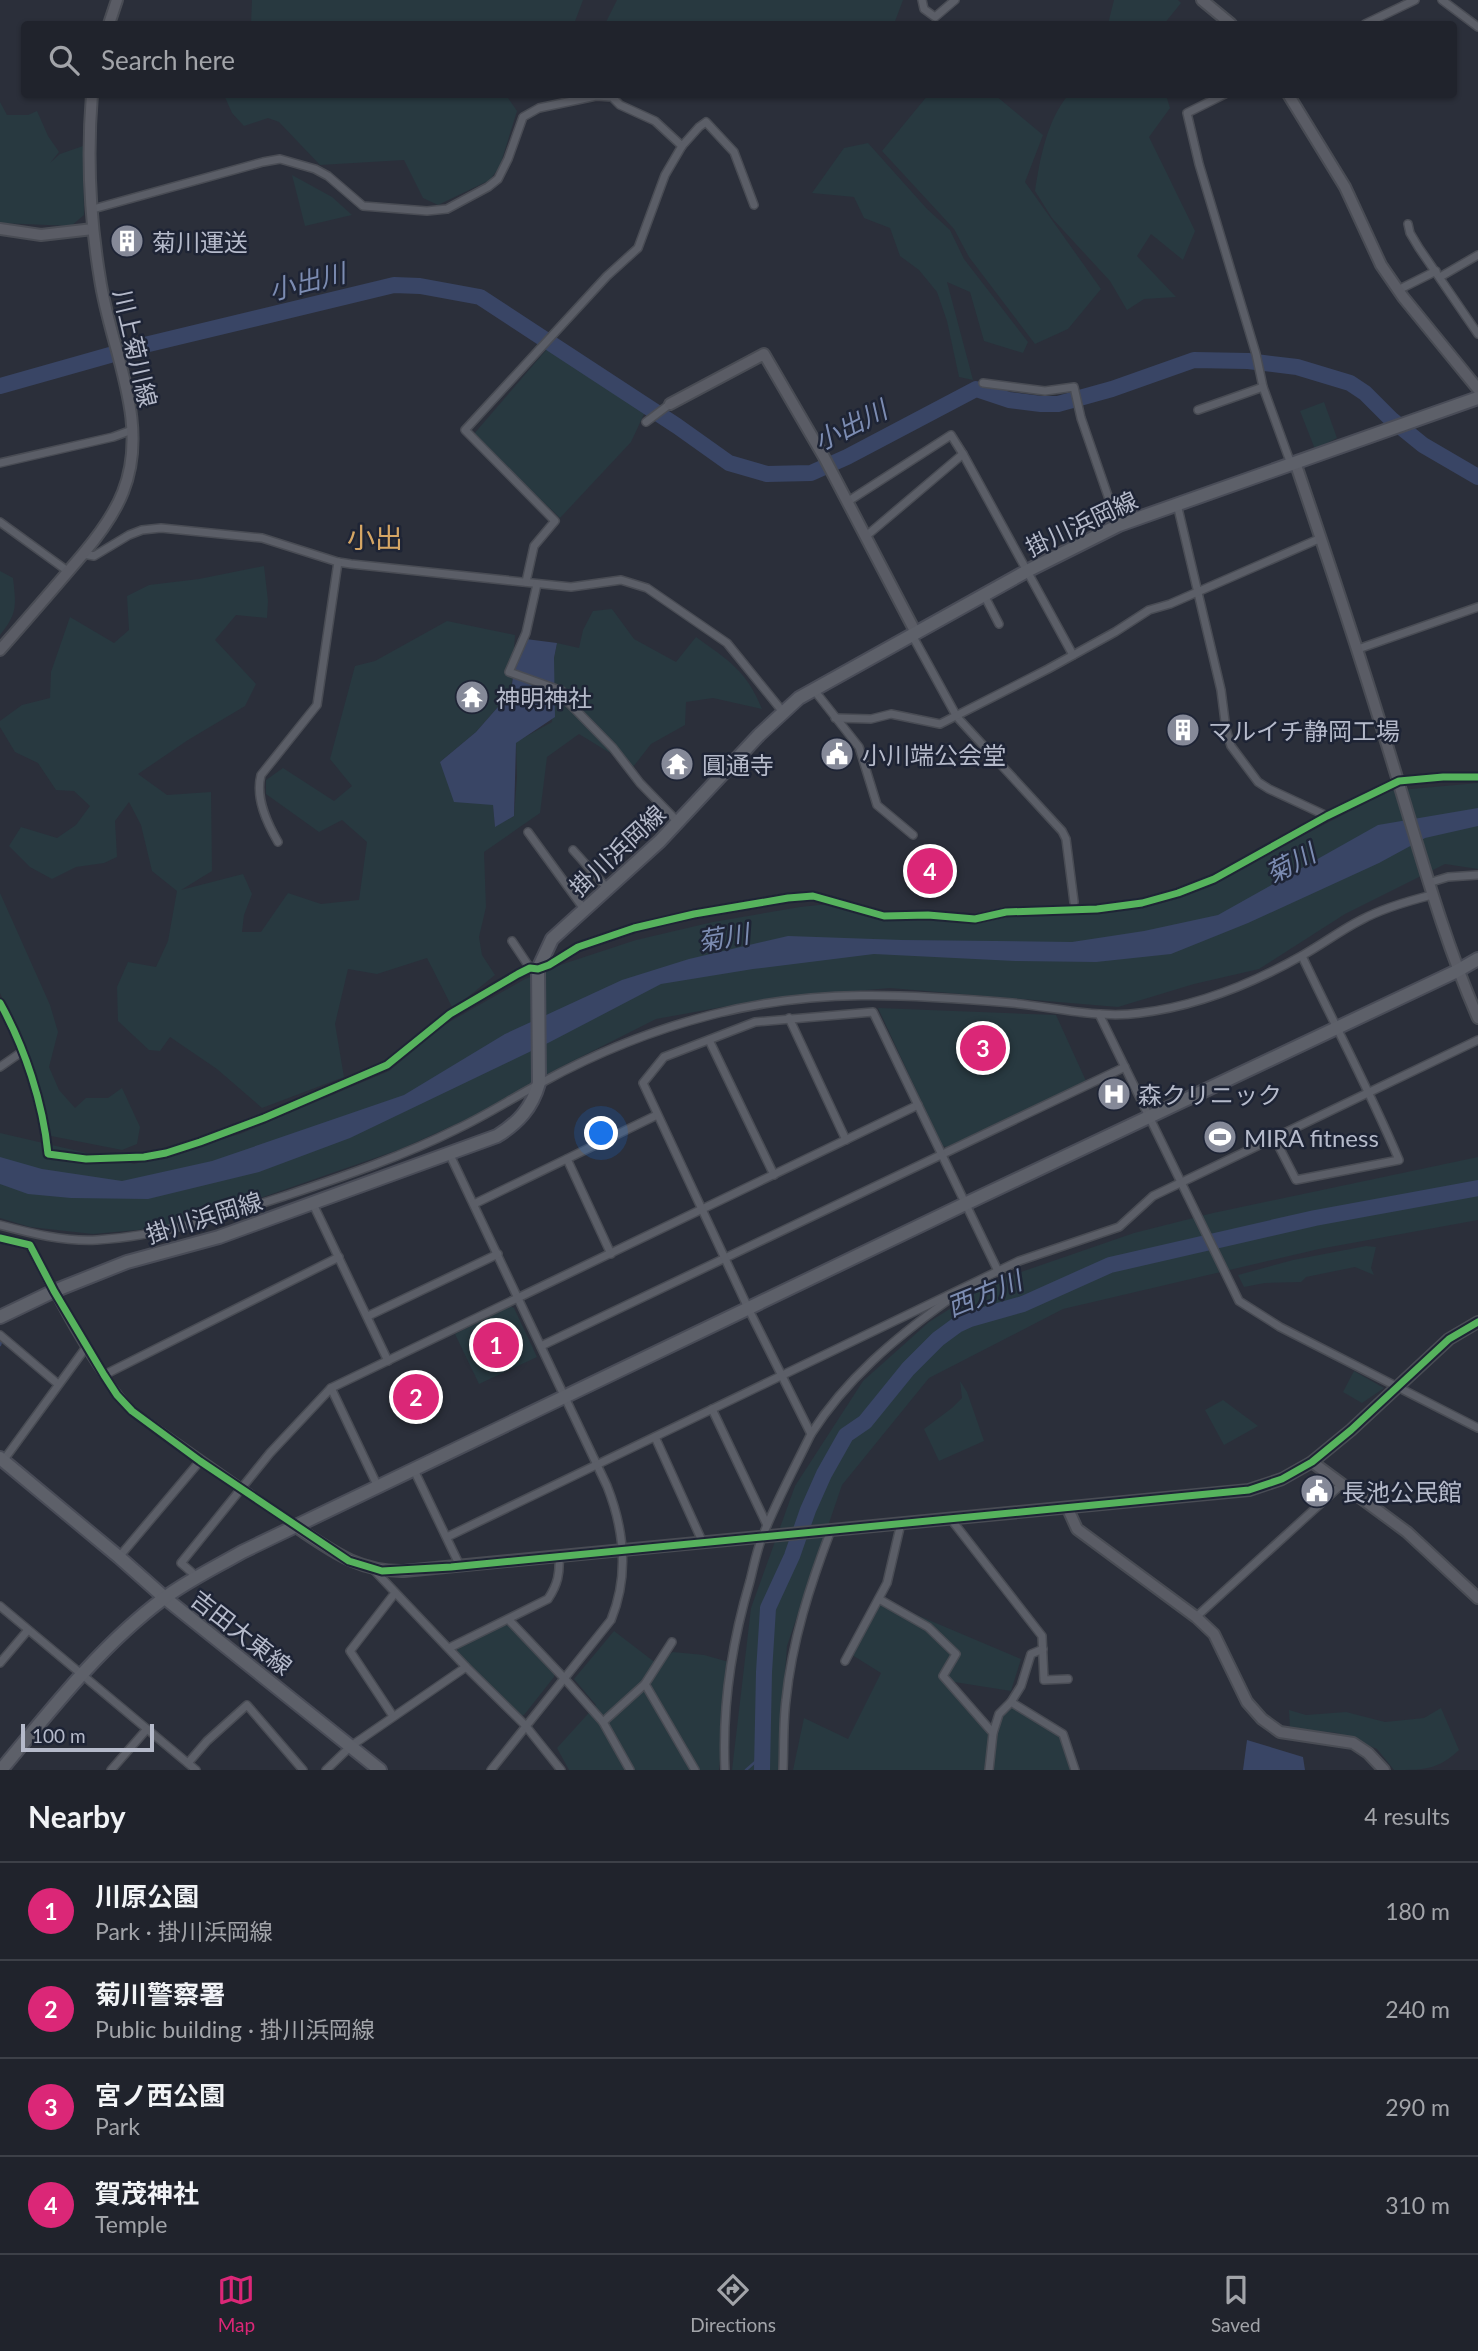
<!DOCTYPE html>
<meta charset="utf-8">
<style>
body{margin:0;font-family:Lato,"Noto Sans JP",sans-serif;background:#2d2f38;color:#f1f3f6}
.scale{position:absolute;left:21px;bottom:18px;width:133px;box-sizing:border-box;padding-left:7px;border:4px solid #b5baca;border-top:0;font-size:19px;line-height:24px;white-space:nowrap;color:#b5baca;-webkit-text-stroke:5px #1e2435;paint-order:stroke}
.you{position:absolute;left:602px;top:1134px;width:24px;height:24px;margin:-18px;border:5px solid #fff;border-radius:50%;background:#1a73e8;box-shadow:0 0 0 10px #1a73e833}
.badge{display:grid;place-items:center;width:46px;height:46px;border-radius:50%;background:#db2777;color:#fff;font-size:23px;font-weight:700}
.pin{position:absolute;translate:-50% -50%;border:4px solid #fff;box-shadow:0 2px 7px #0006}
.list{margin:0;padding:0;list-style:none}
h2{display:flex;justify-content:space-between;align-items:center;height:91px;margin:0;padding:0 28px;font-size:30px}
h2 small{font-size:23px;font-weight:400;color:#a2a4a9}
.list li{display:grid;grid-template-columns:46px 1fr auto;gap:21px;align-items:center;box-sizing:border-box;height:98px;padding:0 28px;border-top:2px solid #3d4048}
.list b{display:block;font-size:26px;white-space:nowrap}
.list p{margin:0;font-size:23px;white-space:nowrap;color:#a2a4a9}
.list em{font-size:23px;font-style:normal;color:#a2a4a9}
.icon{flex:none;width:38px;height:38px;fill:none;stroke:currentColor;stroke-width:2;stroke-linecap:round;stroke-linejoin:round}
.map{position:relative;flex:none;width:1478px;height:1770px;overflow:hidden}
.search{position:absolute;background:#20232c;box-shadow:0 2px 5px #0004;left:21px;right:21px;top:21px;height:77px;display:flex;align-items:center;gap:18px;box-sizing:border-box;padding:0 24px;border-radius:7px;color:#a2a4a9;font-size:26px}
.sheet{height:483px;background:#20232c}
nav{display:flex;justify-content:space-around;align-items:center;box-sizing:border-box;height:98px;border-top:2px solid #3d4048;background:#20232c;font-size:19px;color:#a2a4a9}
nav a{display:grid;justify-items:center;gap:4px}
nav .on{color:#db2777}
.map>svg:first-child{display:block}
</style>
<div class="map">
<svg width="1478" height="1770" viewBox="0 0 1478 1770">
<rect width="100%" height="100%" fill="#2b2f3a"/>
<g fill="#283940">
<path d="M252,0h331l-9,24h-323z"/>
<path d="M617,0h286l-9,24h-289z"/>
<path d="M1114,0h64l3,3 -17,21h-56z"/>
<path d="M1069,94l97,1 4,13 -21,29 46,94 -12,29 -32,-26 -14,22 39,41 -32,2 -17,11 -17,-29 -58,-63 -17,-27c5,-33 12,-71 34,-97z"/>
<path d="M224,95h282l11,16 -17,55 -10,14 -52,25 -15,-7 -19,-38 -84,5 -41,-43 -11,-4 -24,8 -12,-13z"/>
<path d="M928,95h67l48,40 -18,47 76,107 -33,40 -33,15 -66,-87 -15,-28 -72,-78z"/>
<path d="M0,102l7,13h21l9,-4 11,25 11,16 -9,11 10,-9 23,-8 1,69 -13,11 -71,-3z"/>
<path d="M868,143l59,66 23,21 14,29 64,83 -5,11 -39,-12 -14,-49 -23,-10 26,98 -14,-3 -12,-56 -10,-29 -18,-22 -19,-14 -10,-28 -26,-10 -10,-21 -42,-4 32,-45z"/>
<path d="M292,175l40,22 20,18 -47,11z"/>
<path d="M547,349l98,63 -14,30 -71,76 -87,-83z"/>
<path d="M1324,402l13,36 -22,11 -15,-38z"/>
<path d="M264,566l4,35 -1,17 -31,-3 -21,25 41,44 -11,22 -57,34 -50,34 29,21 44,-3 1,79 -31,19 62,-16 9,20 -8,21 -2,17h19l27,-39 33,11 38,-4 8,-58 -25,-22 -23,12 -53,-38v-14l17,-12 51,33 18,-15 -22,-27 25,-93 20,-5 72,-40 68,14 -4,57 -35,40 -36,30 53,42 2,22 19,-10 3,-39 -1,-35 36,-20 2,-64 3,-15 22,5 4,-18 10,-19 19,-2 22,30 42,23 20,-25c32,23 51,34 66,72l-49,-11 -27,4 -1,23 -34,19 -18,23 -54,-33 -32,23 -7,56 -56,39 2,55 -7,30 3,18 13,20 -42,34 -26,-51 -50,16 -29,-5 -13,55 9,53 -82,31 -45,-39 -47,-32 -10,14 -11,-1 -31,-29 -1,-34 11,-25 28,5 12,-26 9,-50 -25,-20 -11,-46 -12,-23 -14,19 2,36 -13,6 -28,4 -24,12 -22,-12 -21,-21 12,-19 36,11 19,-13 14,-19 -16,-15 -18,-1 -18,-27 -23,-11 -15,-25v-6l22,-16 28,-7 1,-26 19,-55 44,26 15,-13 -2,-34 22,-11 50,-6z"/>
<path d="M0,571l13,7c3,27 5,35 -13,57z"/>
<path d="M1478,783v86l-33,-5 -100,50 -86,55 -65,15 -76,23 -228,-19 -118,10 -116,21 -107,54 -66,39 -82,37 -161,56 -81,23 -66,6 -63,-7 -30,-9v-85l134,31 106,-30 149,-63 55,-46 81,-46 38,-15 73,-24 77,-18 87,-15 29,-3 54,15 97,3 23,-6 113,-5 46,-8 65,-25 71,-40 91,-47z"/>
<path d="M0,893l50,112 8,27 -9,35 10,23 16,18 11,-10h22l14,-10 18,39 -3,17 -15,6 -71,-14 -20,-75 -31,-68z"/>
<path d="M878,1008l178,7 30,66 -139,66 -5,-1z"/>
<path d="M1478,1157v63l-159,29 -256,60 -134,69 -87,107 -55,161 -9,124h-46l19,-162 44,-122 68,-105 66,-59 63,-40 142,-49 79,-20z"/>
<path d="M1366,1246l10,1 -5,21 3,7 -19,-8 -49,10 -5,5 -36,1 -21,4 -6,-12 55,-15z"/>
<path d="M510,1306l4,2 23,49 -58,27 -24,-50z"/>
<path d="M1354,1371l30,17 -22,15 -19,-11z"/>
<path d="M960,1381l7,11 17,49 -45,20 -15,-32 28,-21 10,-10z"/>
<path d="M1223,1400l35,26 -34,19 -19,-35z"/>
<path d="M879,1599l142,60 -10,32 -63,-10 45,51 6,-18 12,-12 49,29 12,39h-279l11,-52 44,21 33,-66 -32,-20z"/>
<path d="M505,1625l4,1 45,48v3l-30,38 -5,1 -62,-64 1,-4z"/>
<path d="M614,1631l43,33 16,-12 31,3 25,7 -10,108h-150l-12,-22 39,-43 -22,-26z"/>
<path d="M1441,1708l18,42c-21,20 -35,20 -65,20l-17,-21 -40,-16 -47,-5 -1,-18 17,5 40,-3 39,10 39,-4z"/>
</g>
<g fill="#394565">
<path d="M518,638l39,5 -3,15 1,59 -39,26 -2,73 -19,11 -2,-22 -39,-3 -14,-40 36,-30 35,-40z"/>
<path d="M1478,808v18l-53,12 -46,25 -131,60 -77,31 -75,8 -81,-1 -141,-7 -121,15 -92,15 -111,58 -200,96 -91,34 -111,27 -77,-1 -43,-4 -28,-10v-27l42,12 80,12 90,-20 192,-66 101,-61 117,-54 67,-21 99,-23 114,4 170,2 72,-11 74,-16 160,-90z"/>
<path d="M1247,1740l56,17 2,13h-62z"/>
</g>
<g fill="none" stroke-linecap="round" stroke-linejoin="round">
<g stroke="#394565" stroke-width="2.5">
<path d="M0,1345l1,-3"/>
<path d="M746,1770l16,-14"/>
</g>
<g stroke="#394565" stroke-width="16">
<path d="M128,349l266,-64 26,1 60,11 197,129 52,37 38,11 44,-1 36,-16 129,-68 33,11 32,4h17l54,-15 82,-29 54,1 49,6 53,16 15,10 26,26 32,26 55,32"/>
<path d="M0,386l110,-31"/>
<path d="M762,1770l2,-98 4,-64 24,-52 16,-46 16,-36 22,-39 19,-13 43,-53 30,-30 19,-14 13,-6 53,-15 87,-39 205,-47 163,-30"/>
</g>
<defs>
<g id="street">
<path d="M922,0l2,9 11,8 20,-17"/>
<path d="M1442,0l36,27"/>
<path d="M1365,24l50,-24"/>
<path d="M1225,94l-38,19 12,51 57,190 7,33 28,77"/>
<path d="M93,209l170,-47 17,-3 35,10 13,7 35,30 64,5 20,-2 41,-22 10,-8 10,-20 15,-42 16,-9 57,-12 16,1 8,8 35,16 27,25 17,-19 7,-5 28,30 20,53"/>
<path d="M1408,224l2,9 9,15 59,86"/>
<path d="M1440,277l38,-22"/>
<path d="M1398,290l38,-19"/>
<path d="M983,383l62,8 29,-4 7,31 37,107"/>
<path d="M1198,410l65,-23"/>
<path d="M646,422l24,-18"/>
<path d="M0,463l113,-26 19,-7"/>
<path d="M847,502l104,-67 12,19 110,201"/>
<path d="M1177,504l44,186 5,39 5,17 27,36 11,7 58,27"/>
<path d="M0,522l69,50"/>
<path d="M865,537l98,-83"/>
<path d="M83,554l11,2 35,-21 13,-5 19,-2 101,10 76,24 13,2 220,23 50,-7 26,8 80,55 56,69"/>
<path d="M526,582l8,-36 21,-25 -90,-91 142,-154 31,-28 27,-73 17,-29"/>
<path d="M537,584l-11,49 -17,39 53,19 6,11 45,46 27,35 38,39"/>
<path d="M984,595l15,29"/>
<path d="M912,635l45,82 105,114 4,8 8,63"/>
<path d="M1358,649l120,-42"/>
<path d="M814,690l45,57 18,58 36,30"/>
<path d="M835,718l36,1 20,-5 49,10 108,-55 67,-37 34,-22 21,-6 151,-66"/>
<path d="M528,832l56,77"/>
<path d="M278,842c-11,-19 -23,-44 -17,-67l56,-70 21,-143"/>
<path d="M573,850l34,38"/>
<path d="M1428,883l20,-6 30,-2"/>
<path d="M512,941l18,27"/>
<path d="M0,1003c25,45 43,100 48,151l38,5 58,-2 22,-4 34,-11 64,-24 123,-53 63,-51 68,-40 12,-6 8,1 11,-4 29,-18 56,-19 60,-14 94,-16 25,-2 71,20 44,-1 47,4 31,-7 91,-3 45,-6 36,-10 36,-14 113,-63 72,-35 44,-4h35"/>
<path d="M1099,1014l140,287 41,26 198,101"/>
<path d="M789,1018l57,122"/>
<path d="M709,1040l65,135"/>
<path d="M0,1067l23,-16"/>
<path d="M1274,1137l22,43 103,-20c-29,-69 -65,-136 -97,-204"/>
<path d="M449,1153l158,333c17,43 22,90 4,134l-120,150"/>
<path d="M567,1159l44,95"/>
<path d="M313,1204l75,157"/>
<path d="M474,1204l183,-89"/>
<path d="M0,1225c30,8 65,17 97,15 65,-4 129,-25 191,-45 57,-19 115,-39 169,-66 30,-14 57,-32 86,-47 53,-29 110,-52 168,-67 103,-27 197,-21 301,-12 42,4 86,16 128,10 58,-7 112,-29 163,-58 20,-11 38,-25 58,-35 22,-12 47,-19 71,-25"/>
<path d="M0,1238l30,7c27,54 62,122 102,166l164,115"/>
<path d="M368,1316l130,-62"/>
<path d="M0,1335l58,49"/>
<path d="M541,1346l584,-279"/>
<path d="M104,1375l235,-118"/>
<path d="M331,1388l47,99"/>
<path d="M712,1409l55,116"/>
<path d="M811,1434c35,-55 84,-96 136,-133"/>
<path d="M655,1437l48,106"/>
<path d="M3,1461l84,-115"/>
<path d="M414,1470l46,96"/>
<path d="M950,1518l92,118 2,44 24,-1"/>
<path d="M447,1537l572,-276 100,-34 34,-31 325,-156"/>
<path d="M119,1557l81,-96"/>
<path d="M374,1570l92,97 59,58 36,45"/>
<path d="M197,1577l-16,-14 89,-110 61,-65 587,-283"/>
<path d="M879,1599l49,28 28,27 -13,22 50,57 -4,37"/>
<path d="M0,1606l196,164"/>
<path d="M1196,1617l145,-132"/>
<path d="M509,1620l55,58 39,44 27,48"/>
<path d="M449,1648l99,-49c10,-15 12,-26 11,-43"/>
<path d="M845,1661l42,-78 14,-60"/>
<path d="M0,1663l28,-33"/>
<path d="M645,1684l50,86"/>
<path d="M1011,1702l52,32 12,36"/>
<path d="M393,1716l-43,-65 45,-58"/>
<path d="M603,1722l42,-38 27,-42"/>
<path d="M993,1733l6,-19 12,-12 10,-16 10,-32 12,-5"/>
<path d="M188,1763l19,-22 40,-36 56,65"/>
<path d="M111,1770l36,-41"/>
<path d="M326,1770l25,-24 115,-79"/>
<path d="M725,1770c-3,-64 7,-128 25,-189 4,-16 7,-32 13,-46 14,-35 32,-68 48,-101l-62,-124 -106,-227 21,-26 91,-35 118,-10 125,259"/>
<path d="M783,1770c1,-23 0,-47 3,-70 6,-59 24,-115 45,-170"/>
</g>
<g id="secondary">
<path d="M1202,0l29,24"/>
<path d="M109,24l8,-24"/>
<path d="M1288,94l57,93 36,78 22,32 75,92"/>
<path d="M0,229l41,6 52,-6"/>
<path d="M670,404l94,-50 60,103 92,176"/>
<path d="M1295,462c35,103 69,206 100,309 26,84 48,167 83,247"/>
<path d="M0,650c28,-32 56,-64 83,-96 16,-19 31,-39 40,-62 28,-70 -13,-144 -23,-213 -10,-60 -13,-124 -8,-185"/>
<path d="M1312,1462l95,70 71,66"/>
<path d="M1068,1509l9,20 119,88 18,17 33,68 15,17 18,13 73,11 15,10 16,17"/>
<path d="M296,1527c36,24 63,45 108,44l845,-81 33,-11 30,-17 39,-32 98,-91 29,-17"/>
</g>
<g id="primary">
<path d="M0,1317l54,-26 73,-29 92,-25 278,-101c21,-13 35,-28 42,-53l-1,-114 14,-30 108,-98 99,-106 40,-37 228,-127 92,-46 359,-127"/>
<path d="M0,1458l119,99 46,41 215,172"/>
<path d="M1,1770c50,-60 99,-124 162,-171 24,-18 53,-32 79,-47l723,-348 492,-233 21,-12"/>
</g>
</defs>
<use href="#street" stroke="#494c54" stroke-width="10"/>
<use href="#secondary" stroke="#494c54" stroke-width="14"/>
<use href="#primary" stroke="#494c57" stroke-width="16"/>
<use href="#street" stroke="#5b5e67" stroke-width="7"/>
<use href="#secondary" stroke="#5a5c65" stroke-width="10"/>
<use href="#primary" stroke="#5d6069" stroke-width="12"/>
<defs>
<g id="cycleway">
<path d="M0,1003c25,45 43,100 48,151l38,5 58,-2 22,-4 34,-11 64,-24 123,-53 63,-51 68,-40 12,-6 8,1 11,-4 29,-18 56,-19 60,-14 94,-16 25,-2 71,20 44,-1 47,4 31,-7 91,-3 45,-6 36,-10 36,-14 113,-63 72,-35 44,-4h35"/>
<path d="M0,1238l30,7 24,46 50,84 13,20 15,16 68,50 149,100 33,10 69,-4 798,-77 33,-11 30,-17 39,-32 98,-91 29,-17"/>
</g>
</defs>
<use href="#cycleway" stroke="#1e2435" stroke-width="11"/>
<use href="#cycleway" stroke="#56b35d" stroke-width="7"/>
</g>
<defs>
<symbol id="building-disc" viewBox="-11 -11 22 22"><circle r="9.5" fill="#858998" stroke="#1e2435"/><path d="M-4-6H4V6H1V3H-1V6H-4ZM-2.5-4.3h1.7v1.8h-1.7ZM.8-4.3h1.7v1.8H.8ZM-2.5-1h1.7V.8h-1.7ZM.8-1h1.7V.8H.8Z" fill="#fff"/></symbol>
<symbol id="temple-disc" viewBox="-11 -11 22 22"><circle r="9.5" fill="#858998" stroke="#1e2435"/><path d="M0-6L5-2H3V0L6.5 2.5H4V6H1.5V3h-3V6H-4V2.5H-6.5L-3 0V-2H-5Z" fill="#fff"/></symbol>
<symbol id="civic-disc" viewBox="-11 -11 22 22"><circle r="9.5" fill="#858998" stroke="#1e2435"/><path d="M-.6-6.5H3V-4.5H.6V-3L4-1V1h2V6H-6V1h2V-1L-.6-3ZM-1.2 2.5V6h2.4V2.5Z" fill="#fff"/></symbol>
<symbol id="hospital-disc" viewBox="-11 -11 22 22"><circle r="9.5" fill="#858998" stroke="#1e2435"/><path d="M-5-5h3v3.5h4V-5h3V5h-3V1.5h-4V5h-3Z" fill="#fff"/></symbol>
<symbol id="stadium-disc" viewBox="-11 -11 22 22"><circle r="9.5" fill="#858998" stroke="#1e2435"/><path d="M0-5a6.5 5 0 1 0 0 10a6.5 5 0 1 0 0-10ZM-3.5-1.8h7v3.6h-7Z" fill="#fff"/></symbol>
</defs>
<g fill-rule="evenodd">
<use href="#building-disc" x="108" y="222" width="38" height="38"/>
<use href="#temple-disc" x="453" y="678" width="38" height="38"/>
<use href="#building-disc" x="1164" y="711" width="38" height="38"/>
<use href="#civic-disc" x="818" y="735" width="38" height="38"/>
<use href="#temple-disc" x="658" y="745" width="38" height="38"/>
<use href="#hospital-disc" x="1095" y="1075" width="38" height="38"/>
<use href="#stadium-disc" x="1201" y="1118" width="38" height="38"/>
<use href="#civic-disc" x="1298" y="1472" width="38" height="38"/>
</g>
<g text-anchor="middle" dominant-baseline="central" stroke-width="5" stroke-linejoin="round" paint-order="stroke">
<g font-size="24" fill="#b5baca" stroke="#1e2435" text-anchor="start">
<text x="152" y="241">菊川運送</text>
<text x="496" y="697">神明神社</text>
<text x="1208" y="730">マルイチ静岡工場</text>
<text x="862" y="754">小川端公会堂</text>
<text x="702" y="764">圓通寺</text>
<text x="1138" y="1094">森クリニック</text>
<text x="1244" y="1137">MIRA fitness</text>
<text x="1342" y="1491">長池公民館</text>
</g>
<g font-size="24" fill="#b5baca" stroke="#1e2435">
<text transform="translate(136 348) rotate(77)">川上菊川線</text>
<text transform="translate(1081 523) rotate(-25)">掛川浜岡線</text>
<text transform="translate(617 850) rotate(-43)">掛川浜岡線</text>
<text transform="translate(204 1217) rotate(-17)">掛川浜岡線</text>
<text transform="translate(242 1632) rotate(38)">吉田大東線</text>
</g>
<g font-size="26" font-style="italic" fill="#7c8cb2" stroke="#1e2435">
<text transform="translate(307 281) rotate(-14)">小出川</text>
<text transform="translate(850 425) rotate(-27)">小出川</text>
<text transform="translate(1290 863) rotate(-28)">菊川</text>
<text transform="translate(723 937) rotate(-10)">菊川</text>
<text transform="translate(984 1293) rotate(-22)">西方川</text>
</g>
<g font-size="28" fill="#d6a664" stroke="#1e2435">
<text x="375" y="537">小出</text>
</g>
</g>
</svg>
<div class="scale">100 m</div>
<div class="you"></div>
<div class="pin badge" style="left:496px;top:1345px">1</div>
<div class="pin badge" style="left:416px;top:1397px">2</div>
<div class="pin badge" style="left:983px;top:1048px">3</div>
<div class="pin badge" style="left:930px;top:871px">4</div>
<div class="search"><svg class="icon" aria-label="search" viewBox="0 0 24 24"><circle cx="10" cy="10" r="6"/><path d="M15 15l6 6"/></svg>Search here</div>
</div>
<section class="sheet">
<h2>Nearby<small>4 results</small></h2>
<ul class="list">
<li><span class="badge">1</span><div><b>川原公園</b><p>Park · 掛川浜岡線</p></div><em>180 m</em></li>
<li><span class="badge">2</span><div><b>菊川警察署</b><p>Public building · 掛川浜岡線</p></div><em>240 m</em></li>
<li><span class="badge">3</span><div><b>宮ノ西公園</b><p>Park</p></div><em>290 m</em></li>
<li><span class="badge">4</span><div><b>賀茂神社</b><p>Temple</p></div><em>310 m</em></li>
</ul>
</section>
<nav>
<a class="on"><svg class="icon" aria-label="map" viewBox="0 0 24 24"><path d="M3 6l6-2 6 2 6-2v14l-6 2-6-2-6 2zM9 4v14M15 6v14"/></svg>Map</a>
<a><svg class="icon" aria-label="directions" viewBox="0 0 24 24"><path d="M12 3l9 9-9 9-9-9zM9 14v-3h6M13 9l2 2-2 2"/></svg>Directions</a>
<a><svg class="icon" aria-label="saved" viewBox="0 0 24 24"><path d="M7 4h10v16l-5-4-5 4z"/></svg>Saved</a>
</nav>
